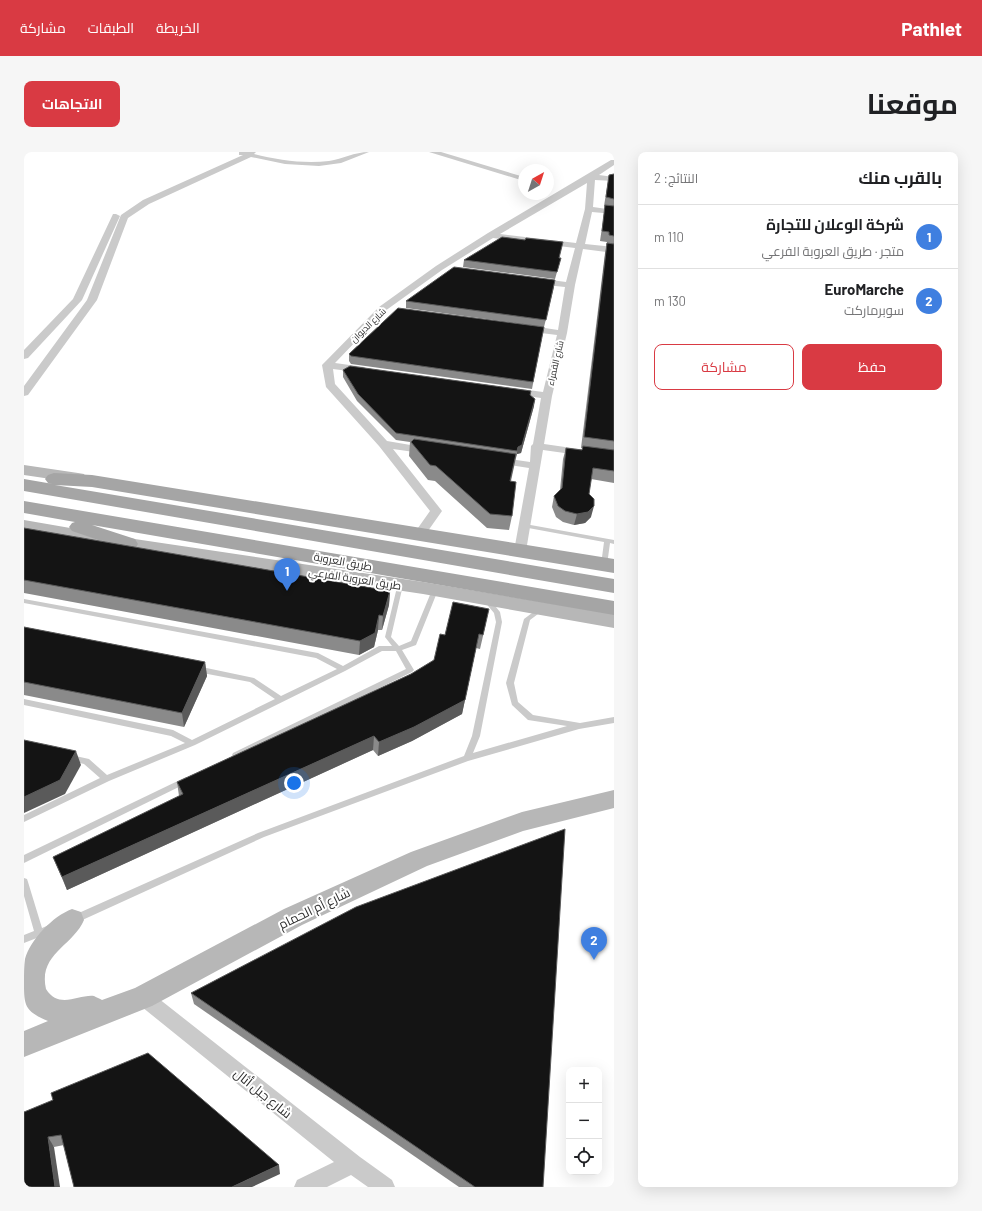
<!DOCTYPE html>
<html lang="ar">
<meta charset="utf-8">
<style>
body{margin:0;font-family:Barlow,Cairo,sans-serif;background:#f6f6f6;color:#202124;direction:rtl}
.controls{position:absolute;right:12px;bottom:12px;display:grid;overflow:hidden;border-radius:8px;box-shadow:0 4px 16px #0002}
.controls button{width:36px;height:36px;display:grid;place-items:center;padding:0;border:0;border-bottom:1px solid #e0e0e0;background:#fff;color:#202124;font:20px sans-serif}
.compass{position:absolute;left:494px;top:12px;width:36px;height:36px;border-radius:50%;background:#fff;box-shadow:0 4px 16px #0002;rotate:39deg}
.you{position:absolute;left:270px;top:631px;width:14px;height:14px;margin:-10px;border:3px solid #fff;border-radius:50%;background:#1a73e8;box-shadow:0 0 0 6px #1a73e833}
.badge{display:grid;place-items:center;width:26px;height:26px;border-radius:50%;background:#d93a43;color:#fff;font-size:13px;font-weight:700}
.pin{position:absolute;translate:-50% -33px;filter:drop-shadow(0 1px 2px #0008)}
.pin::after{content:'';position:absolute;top:21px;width:14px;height:12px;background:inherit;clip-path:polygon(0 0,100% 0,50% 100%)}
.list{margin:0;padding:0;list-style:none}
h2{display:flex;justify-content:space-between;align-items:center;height:52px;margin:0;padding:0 16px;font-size:17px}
h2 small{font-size:13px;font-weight:400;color:#757577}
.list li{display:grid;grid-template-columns:26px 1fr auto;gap:12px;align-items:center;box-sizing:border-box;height:64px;padding:0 16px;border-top:1px solid #e0e0e0}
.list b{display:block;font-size:15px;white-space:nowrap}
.list p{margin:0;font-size:13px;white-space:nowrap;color:#757577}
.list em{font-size:13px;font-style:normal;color:#757577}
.actions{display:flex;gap:8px;padding:12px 16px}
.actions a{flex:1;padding:9px 0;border:1px solid #d93a43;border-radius:8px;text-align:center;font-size:14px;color:#d93a43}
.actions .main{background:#d93a43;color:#fff}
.icon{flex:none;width:22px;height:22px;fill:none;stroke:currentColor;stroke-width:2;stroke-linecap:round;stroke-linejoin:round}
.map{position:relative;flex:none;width:590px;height:1035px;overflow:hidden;direction:ltr;border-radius:8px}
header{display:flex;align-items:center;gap:24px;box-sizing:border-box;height:56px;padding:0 20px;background:#d93a43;color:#fff}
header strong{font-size:19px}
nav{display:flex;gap:22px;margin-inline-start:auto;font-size:14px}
.intro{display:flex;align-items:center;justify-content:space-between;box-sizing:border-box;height:96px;padding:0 24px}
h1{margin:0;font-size:28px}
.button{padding:10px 18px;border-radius:8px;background:#d93a43;color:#fff;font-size:14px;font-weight:700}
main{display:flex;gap:24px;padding:0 24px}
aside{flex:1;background:#fff;border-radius:8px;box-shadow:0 4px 16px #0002}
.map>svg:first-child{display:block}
</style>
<header>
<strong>Pathlet</strong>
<nav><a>الخريطة</a><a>الطبقات</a><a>مشاركة</a></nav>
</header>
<div class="intro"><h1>موقعنا</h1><a class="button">الاتجاهات</a></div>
<main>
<aside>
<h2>بالقرب منك<small>النتائج: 2</small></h2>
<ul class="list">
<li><span class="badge" style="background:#3f7fe0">1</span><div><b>شركة الوعلان للتجارة</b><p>متجر · طريق العروبة الفرعي</p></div><em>110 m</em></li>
<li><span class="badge" style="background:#3f7fe0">2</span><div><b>EuroMarche</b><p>سوبرماركت</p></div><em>130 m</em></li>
</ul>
<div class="actions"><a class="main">حفظ</a><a>مشاركة</a></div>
</aside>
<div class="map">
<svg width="590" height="1035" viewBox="0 0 590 1035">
<rect width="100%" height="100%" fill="#fff"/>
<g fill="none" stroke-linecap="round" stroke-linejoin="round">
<g fill="#cacaca" fill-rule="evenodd">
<path d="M501,372l89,16v4l-4,-1 -3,22 -3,2 -3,-2 3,-23 -81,-15 -1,-1z"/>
<path d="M374,431h4l1,2 -12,52 8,9 12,-5 21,-51 3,-2 3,2 -22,55 -14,5 12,20 -2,2 -173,85 -3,1 -3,-1 -1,-2 1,-2 173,-84 -10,-18h-14l-37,20 -150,74 -86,36 -85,41v-7l76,-37 -16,-14 -16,-4 -1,-2 1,-2 3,-1 18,4 18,16 78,-32 -14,-7 -147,-31v-6l149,31 19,10 83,-41 -25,-17 -53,-10 -3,-3 1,-2 2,-1 57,12 27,18 56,-27 -21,-11 -292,-55v-4l294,54 25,13 36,-20h13l-7,-9z"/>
<path d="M460,445h4l12,15 2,10 -22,114 -7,17 94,-27 -39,-6 -16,-15 -6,-22 18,-64 16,-12 3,2 -1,2 -12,9 -16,63 4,19 15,13 47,8 34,-6v6l-35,6 -111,32 -204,76 -186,85 -3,1 -3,-1 -1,-3 1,-3 186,-83 206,-77 8,-20 24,-114 -2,-9 -10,-12 -1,-2z"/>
<path d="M162,625l3,1 1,2 -1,2 -165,81v-8z"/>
<path d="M0,726l3,1 1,3 14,46 7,-3 3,1 1,3 -1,3 -28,11v-8l10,-4 -10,-35z"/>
</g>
<g fill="#cacaca" fill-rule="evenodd">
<path d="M215,0h17l-2,2c24,6 50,10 75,7 14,-2 25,-9 40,-9l-28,11 -22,3 -34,-2 -34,-7 -102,47 -21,14 -31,82 -69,95 -4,1v-10l63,-86 34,-85 22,-15 100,-45h-4z"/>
<path d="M405,0h12l83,25v4z"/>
<path d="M587,8h3v5l-15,10 15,2v4l-19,-1 -2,27 21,3v4l-22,-2 -7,32 29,3v6l-31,-4 -8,36 -8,48 -15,63 -8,48 70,10v6l-71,-10 -17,101 -2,3 -4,1 -4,-1 -2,-3 15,-83 -33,-5 -4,-1 -2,-2 2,-2 4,-1 34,5 1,-16 2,-2 8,-46 -28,-4 -5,-3 5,-3 30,4 14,-57 -32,-4 -5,-3 5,-3 33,5 7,-43 -29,-3 -4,-3 4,-3 30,4 9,-34 -82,-10 -51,32 -57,41 -50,52 29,4 5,3 -5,3 -31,-4 2,15 52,57 41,7 6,3 -6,3 -35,-5 49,62 -19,27h-8l-2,-3 17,-24 -51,-65 -53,-59 -4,-22 57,-58 57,-41 52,-33zM563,31l-2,26 -9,34 -76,-9z"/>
<path d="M89,62h3l4,2 -38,84 -54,58 -4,1v-9l49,-51z"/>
<path d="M119,836l6,3 211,166 32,23 3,7h-27l-17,-12 -24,12h-33l3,-7 37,-18 -197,-159 -3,-6 3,-6z"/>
</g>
<g fill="#b7b7b7" fill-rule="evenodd">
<path d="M0,313l54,8 6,1 2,4 -2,4 -6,1 -54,-8z"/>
<path d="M0,368l104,18 295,44 191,32v14l-191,-34 -295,-44 -104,-18z"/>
<path d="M590,638v18l-91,23 -96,35 -125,59 -150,81 -128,51v-26l24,-10c-24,-10 -24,-16 -24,-40 0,-7 0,-15 1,-22 5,-19 28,-43 47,-50l9,3 3,8c-11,26 -46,34 -38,69 13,21 33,5 48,7 2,1 6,3 8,4l33,-12 149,-79 127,-57 111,-40z"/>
</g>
<g fill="#a5a5a5" fill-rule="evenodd">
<path d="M30,321l38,2 522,84v14l-522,-86 -37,-2 559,94v14l-590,-102v-12l29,5 -5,-1 -3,-4 3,-4z"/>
<path d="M0,349l590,100v14l-522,-90 43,14 3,5 -3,5 -7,1 -56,-19 -3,-4 3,-4 3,-1 -51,-9z"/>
</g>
</g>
<g fill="#8a8a8a">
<path d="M590,22v309l-23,-4 -2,15 2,23 -6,6 -11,2 -11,-3 -7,-5 -4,-10 2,-11 6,-6 3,-31 3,-11 16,2v-2h-1l24,-195 2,-8h-1l1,-3 -7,-1 5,-34 -1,-1 5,-31z"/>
<path d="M535,106h2l-6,21 -92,-12 1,-7z"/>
<path d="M530,135l-10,40 -138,-19v-7z"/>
<path d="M520,175l-12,62 -181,-25 -2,-3v-7z"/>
<path d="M319,218l187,25 4,11 -13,47 -4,1 -1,4 -5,23 1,35 -3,14 -22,-2 -52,-47 -7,-1 -19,-24 1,-14 -14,-2 -39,-39 -14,-24z"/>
<path d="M0,376l366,63 -1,14 -7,25h-4l-4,17 -15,8 -335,-62z"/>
<path d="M462,471l-6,26 -4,-1 -14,66 -50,27 -34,15 -5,-6 -306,140 -14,-33 126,-61 -2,-14 234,-108 23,-14 11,-25z"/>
<path d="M0,475l181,35 2,14 -23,51 -160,-32z"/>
<path d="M167,841l352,194h-84l-265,-183z"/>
<path d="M0,960l256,62 -216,-29 -10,2z"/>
</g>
<g fill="#5a5a5a">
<path d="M511,247l-1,7 -13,47 -4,1 -1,4 2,-11z"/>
<path d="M570,354l-3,11 -6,6 -11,2 3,-11z"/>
<path d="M366,439l-1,14 -7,25 1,-14z"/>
<path d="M355,463l-1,15 -4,17 -15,8 1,-14z"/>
<path d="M455,482l-17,80 -50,27 -34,15 1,-14z"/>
<path d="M181,510l2,14 -23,51 -2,-14z"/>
<path d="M350,584l-1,14 -306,140 -5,-13z"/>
<path d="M52,599l5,14 -16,29 -41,19v-16z"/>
<path d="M24,985l6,10 6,40h-5z"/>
<path d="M255,1013l1,9 -28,13h-20z"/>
</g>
<g fill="#141414" stroke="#5a5a5a">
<path d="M590,22v25l-8,-2 3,-22z"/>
<path d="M581,53l9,1v30l-5,-1v-3l-7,-1z"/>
<path d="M478,85l23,3 1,-2 37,4 -4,16h2l-4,14 -93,-12z"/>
<path d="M583,91l7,1v197l-30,-4z"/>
<path d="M430,115l101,13 -9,40 -140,-19z"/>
<path d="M374,156l146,19 -11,55 -182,-26 -2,-2z"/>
<path d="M326,214l181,25 -1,4 5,4 -13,46 -4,2 -1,4 -121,-18 -38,-39 -15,-24z"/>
<path d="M390,287l102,15 -6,27 6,1 -4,34 -22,-2 -54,-48 -6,-1 -19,-23z"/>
<path d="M559,294l31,4v21l-21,-3 -4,26 5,5v7l-6,6 -11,2 -12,-3 -7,-5 -4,-10 8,-8 4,-40 16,2z"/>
<path d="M0,376l366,63 -7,25 -4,-1 -4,18 -15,8 -336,-61z"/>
<path d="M429,450l36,7 -6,26 -4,-1 -14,66 -51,27 -35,15 -5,-6 -312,141 -9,-20 130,-63 -6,-12 234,-108 23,-14 6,-26 5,1z"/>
<path d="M0,475l181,35 -23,51 -158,-31z"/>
<path d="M0,588l52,11 -16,29 -36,17z"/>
<path d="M541,677l-22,358h-68l-284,-194 165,-86z"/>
<path d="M124,901l131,112 -47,22h-158l-13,-52 -13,2 7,50h-31v-75l29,-12 -2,-7z"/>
</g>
<g text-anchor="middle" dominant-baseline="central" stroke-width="4" stroke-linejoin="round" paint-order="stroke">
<g font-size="9" fill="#2d2d2d" stroke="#fff">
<text transform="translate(344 173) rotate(-44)">شارع الديوان</text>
<text transform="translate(531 211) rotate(-77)">شارع القمراء</text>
</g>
<g font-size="11" fill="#2d2d2d" stroke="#fff">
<text transform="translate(319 409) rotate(10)">طريق العروبة</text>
<text transform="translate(331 426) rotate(9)">طريق العروبة الفرعي</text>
</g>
<g font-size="13" fill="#2d2d2d" stroke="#fff">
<text transform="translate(290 756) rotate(-26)">شارع أم الحمام</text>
<text transform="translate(239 941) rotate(39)">شارع جبل أثال</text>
</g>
</g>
</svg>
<div class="controls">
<button>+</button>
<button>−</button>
<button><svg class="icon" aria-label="locate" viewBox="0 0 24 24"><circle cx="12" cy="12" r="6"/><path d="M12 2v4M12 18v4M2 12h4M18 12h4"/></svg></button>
</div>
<svg class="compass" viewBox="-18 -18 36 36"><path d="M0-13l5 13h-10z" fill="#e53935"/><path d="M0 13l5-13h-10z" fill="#757577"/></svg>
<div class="you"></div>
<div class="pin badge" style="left:263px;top:439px;background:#3f7fe0">1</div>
<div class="pin badge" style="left:570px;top:808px;background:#3f7fe0">2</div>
</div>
</main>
